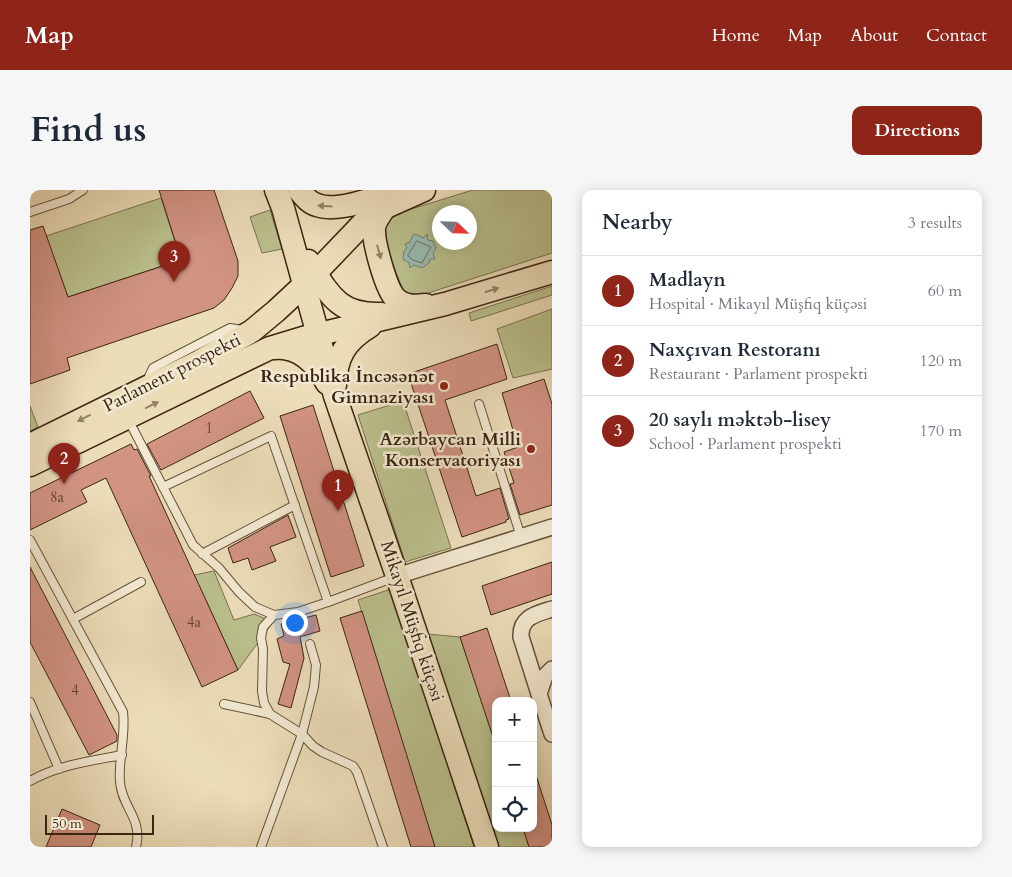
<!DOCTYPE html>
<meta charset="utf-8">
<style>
body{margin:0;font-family:Cardo,serif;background:#f6f6f7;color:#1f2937}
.controls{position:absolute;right:15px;bottom:15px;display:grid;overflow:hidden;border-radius:10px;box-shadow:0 2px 12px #0003}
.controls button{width:45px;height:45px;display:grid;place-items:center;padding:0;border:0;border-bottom:1px solid #e0e1e3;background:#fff;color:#1f2937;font:25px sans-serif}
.compass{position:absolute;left:402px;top:15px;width:45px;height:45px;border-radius:50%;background:#fff;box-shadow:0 2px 12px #0003;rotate:113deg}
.scale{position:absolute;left:15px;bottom:12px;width:109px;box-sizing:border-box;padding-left:5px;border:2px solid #3a2511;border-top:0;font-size:14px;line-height:18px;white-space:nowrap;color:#3a2511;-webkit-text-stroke:4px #f3e9d2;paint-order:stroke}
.you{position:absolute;left:264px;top:432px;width:18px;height:18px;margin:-12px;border:4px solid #fff;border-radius:50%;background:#1a73e8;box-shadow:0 0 0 8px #1a73e833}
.badge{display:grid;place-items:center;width:32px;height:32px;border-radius:50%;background:#8f2418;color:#fff;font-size:16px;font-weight:700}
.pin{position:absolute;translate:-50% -41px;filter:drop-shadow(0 1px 2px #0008)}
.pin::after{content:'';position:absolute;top:26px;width:18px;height:15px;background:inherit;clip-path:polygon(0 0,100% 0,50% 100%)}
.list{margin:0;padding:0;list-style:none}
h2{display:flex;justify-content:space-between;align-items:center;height:65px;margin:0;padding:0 20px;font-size:21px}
h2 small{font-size:16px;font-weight:400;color:#747a83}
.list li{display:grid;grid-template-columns:32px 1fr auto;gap:15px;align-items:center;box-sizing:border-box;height:70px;padding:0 20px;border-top:1px solid #e0e1e3}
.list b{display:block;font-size:19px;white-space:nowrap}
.list p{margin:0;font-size:16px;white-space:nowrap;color:#747a83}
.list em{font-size:16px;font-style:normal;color:#747a83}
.icon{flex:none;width:28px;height:28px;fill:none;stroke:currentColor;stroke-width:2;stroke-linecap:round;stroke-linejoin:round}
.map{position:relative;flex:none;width:522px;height:657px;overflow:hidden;border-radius:10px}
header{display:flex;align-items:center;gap:30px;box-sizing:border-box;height:70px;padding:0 25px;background:#8f2418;color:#fff}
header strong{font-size:24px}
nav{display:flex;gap:28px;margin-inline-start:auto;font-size:18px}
.intro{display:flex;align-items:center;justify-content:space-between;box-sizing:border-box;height:120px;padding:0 30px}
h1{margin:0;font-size:35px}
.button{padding:12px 22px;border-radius:10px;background:#8f2418;color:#fff;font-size:18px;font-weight:700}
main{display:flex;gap:30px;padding:0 30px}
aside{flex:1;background:#fff;border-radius:10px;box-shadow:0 2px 12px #0003}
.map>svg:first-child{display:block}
</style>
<header>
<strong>Map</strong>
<nav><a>Home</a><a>Map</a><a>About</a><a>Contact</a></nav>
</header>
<div class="intro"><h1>Find us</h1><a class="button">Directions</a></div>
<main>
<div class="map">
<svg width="522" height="657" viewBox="0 0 522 657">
<rect width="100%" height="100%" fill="#ecddb9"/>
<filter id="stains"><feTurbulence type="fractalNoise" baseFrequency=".004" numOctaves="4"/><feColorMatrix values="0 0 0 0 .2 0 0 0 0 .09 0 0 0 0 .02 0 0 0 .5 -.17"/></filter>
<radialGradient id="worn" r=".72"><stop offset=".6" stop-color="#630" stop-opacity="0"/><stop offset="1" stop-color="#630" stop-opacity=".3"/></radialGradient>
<g fill="#bac08d" stroke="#7a724f" fill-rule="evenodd">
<path d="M443,0h79v63l-136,44 -16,-4 -18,-67 13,-12zM410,22h30v30h-30z"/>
<path d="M131,8l20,62 -113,37 -22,-61z"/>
<path d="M240,20l12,39 -20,4 -12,-36z"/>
<path d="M522,96v9l-81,26 -2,-8z"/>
<path d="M522,119v60l-39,9 -16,-49z"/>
<path d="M373,211l48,147 -46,14 -47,-147z"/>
<path d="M0,216l8,21 -8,4z"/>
<path d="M184,381l20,49 20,-6 19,8 -35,48 -44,-95z"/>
<path d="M361,399l83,258h-39l-77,-247z"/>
<path d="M397,444l33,3 36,107v84h27l6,19h-34z"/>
</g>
<path fill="#99bbb2" stroke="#737f72" d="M386,44l7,4 4,-4 1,6 5,1 3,7 -3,6 2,5h-5l-1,4 -7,5 -8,-3 -4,3 -1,-5 -6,-4 1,-8 3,-3 -2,-4 5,-2 3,-7z"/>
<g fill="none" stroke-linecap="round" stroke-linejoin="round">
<path stroke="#6a7062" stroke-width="1" d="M387,51l14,6 -9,16 -9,-3 -5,-4z"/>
</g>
<g fill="#d29383" stroke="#3a2511">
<path d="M129,0h55l24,71v15l-6,12 -8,12 -10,8 -147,50 3,12 -40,14v-154l13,-4 25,71 113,-37z"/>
<path d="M467,154l10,35 -62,21 31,96 24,-8 9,31 -3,1v2l-44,15 -54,-163z"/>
<path d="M514,189l8,25v101l-32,10 -10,-31 4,-1 -10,-31 14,-5 -16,-54z"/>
<path d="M220,201l14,27 -103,52 -14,-26z"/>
<path d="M283,215l51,161 -33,11 -51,-161z"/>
<path d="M101,254l3,6 3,-1 14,27h-2l89,194 -36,17 -96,-209 -25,12 6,12 -57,28v-37z"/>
<path d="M258,325l8,22 -26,10 6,14 -24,9 -4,-12 -15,5 -5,-15z"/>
<path d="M522,372v32l-61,21 -9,-29z"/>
<path d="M0,377l87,168v6l-28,14 -59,-113z"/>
<path d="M332,421l45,145 28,91h-24l-26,-84 -45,-145z"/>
<path d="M286,425l4,16 -20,6 4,21 -13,50 -13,-4 12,-40 -7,-2 -6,-23 7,-3 -3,-12z"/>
<path d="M457,438l24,73h-15v36h-3l-33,-100z"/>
<path d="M506,585l16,50v22h-23l-6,-19h10v-52z"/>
<path d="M32,619l38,16 -9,22h-45z"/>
</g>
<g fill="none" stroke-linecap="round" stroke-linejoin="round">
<defs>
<g id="lane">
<path d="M0,22l39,-13 14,-9"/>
<path d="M117,191l6,-13 15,-8 62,-32 12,2"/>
<path d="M449,214l42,133"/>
<path d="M98,229l65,126 26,23 20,24 16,15 19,8 24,-3 30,-10 67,-25"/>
<path d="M133,297l108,-51 57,166"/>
<path d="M0,350l93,172c3,24 -5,47 -3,70 2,26 23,36 16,65"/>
<path d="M172,364l93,-49"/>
<path d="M43,429l68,-37"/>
<path d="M0,512l29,67"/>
<path d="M194,514l46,10 32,20 11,12 9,6 31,14 4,6 26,75"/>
<path d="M240,524l-6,-11 -2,-12 1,-42 -2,-11 2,-11 11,-12"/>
<path d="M0,591c28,-16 60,-20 92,-26"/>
<path d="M231,657l41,-113 12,-47 2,-22 -6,-21"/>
</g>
<g id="street">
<path d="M367,386l155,-49"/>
<path d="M522,479l-7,7 -6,18 13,40"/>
<path d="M509,504l-18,-57c-1,-20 15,-23 31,-28"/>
</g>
<g id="primary">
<path d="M246,0l7,18 52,188 62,180 90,271"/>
<path d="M269,0c5,6 10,13 18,15 20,8 60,-8 80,-14"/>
<path d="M355,17c-4,7 -10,13 -11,21 -1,13 12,62 22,71 8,8 19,7 30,6"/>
<path d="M278,71c21,33 30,55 74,53"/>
<path d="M244,158c24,-3 42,15 53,35"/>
<path d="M305,195c1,-28 10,-44 35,-59"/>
<path d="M0,255l170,-84 52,-30 24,-20 28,-26 66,-69 16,-9 38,-17"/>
<path d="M0,275l240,-117 33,-10 142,-34 107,-32"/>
</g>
</defs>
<use href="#lane" stroke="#66533b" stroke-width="10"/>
<use href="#street" stroke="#66533b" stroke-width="18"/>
<use href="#primary" stroke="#3a2511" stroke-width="25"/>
<use href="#lane" stroke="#f3e9d2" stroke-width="8"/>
<use href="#street" stroke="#f3e9d2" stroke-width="15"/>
<use href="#primary" stroke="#ecddb9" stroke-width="22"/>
</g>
<defs><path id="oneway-solid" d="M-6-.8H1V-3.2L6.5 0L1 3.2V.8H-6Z" transform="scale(1.25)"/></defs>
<g fill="#938165">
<use href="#oneway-solid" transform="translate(295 16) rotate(-176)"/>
<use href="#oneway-solid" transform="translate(349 62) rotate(75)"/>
<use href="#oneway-solid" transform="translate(462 100) rotate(-17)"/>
<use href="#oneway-solid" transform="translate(122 215) rotate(-26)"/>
<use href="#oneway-solid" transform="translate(54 228) rotate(153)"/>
</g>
<g fill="#8f2418" stroke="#f3e9d2" stroke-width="2">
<circle cx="414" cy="196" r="5"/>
<circle cx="501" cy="259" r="5"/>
</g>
<g text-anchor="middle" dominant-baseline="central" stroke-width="5" stroke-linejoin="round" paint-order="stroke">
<g font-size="15" fill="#60402e">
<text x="179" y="238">1</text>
<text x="27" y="307">8a</text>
<text x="164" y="432">4a</text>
<text x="45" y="500">4</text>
</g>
<g font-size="18" fill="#3a2511" stroke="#f3e9d2">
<text transform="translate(142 183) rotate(-27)">Parlament prospekti</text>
<text transform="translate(382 431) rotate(72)">Mikayıl Müşfiq küçəsi</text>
</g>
<g font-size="18" font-weight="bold" fill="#3a2511" stroke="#f3e9d2" text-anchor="end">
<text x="404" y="186">Respublika İncəsənət<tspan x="404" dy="21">Gimnaziyası</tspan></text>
<text x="491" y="249">Azərbaycan Milli<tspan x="491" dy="21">Konservatoriyası</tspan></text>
</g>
</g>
<rect width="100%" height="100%" filter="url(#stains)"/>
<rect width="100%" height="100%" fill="url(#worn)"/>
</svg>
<div class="controls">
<button>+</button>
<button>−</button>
<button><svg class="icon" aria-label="locate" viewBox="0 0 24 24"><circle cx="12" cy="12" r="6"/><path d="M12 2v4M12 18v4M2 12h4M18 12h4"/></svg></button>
</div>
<svg class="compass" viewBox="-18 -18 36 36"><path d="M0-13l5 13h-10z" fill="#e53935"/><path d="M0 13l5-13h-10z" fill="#747a83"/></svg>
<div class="scale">50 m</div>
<div class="you"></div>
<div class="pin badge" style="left:308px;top:321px">1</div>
<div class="pin badge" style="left:34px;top:294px">2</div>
<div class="pin badge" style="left:144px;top:92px">3</div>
</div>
<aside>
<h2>Nearby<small>3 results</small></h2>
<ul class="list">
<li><span class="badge">1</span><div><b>Madlayn</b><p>Hospital · Mikayıl Müşfiq küçəsi</p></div><em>60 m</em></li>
<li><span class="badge">2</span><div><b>Naxçıvan Restoranı</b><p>Restaurant · Parlament prospekti</p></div><em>120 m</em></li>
<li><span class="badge">3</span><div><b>20 saylı məktəb-lisey</b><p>School · Parlament prospekti</p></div><em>170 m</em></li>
</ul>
</aside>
</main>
